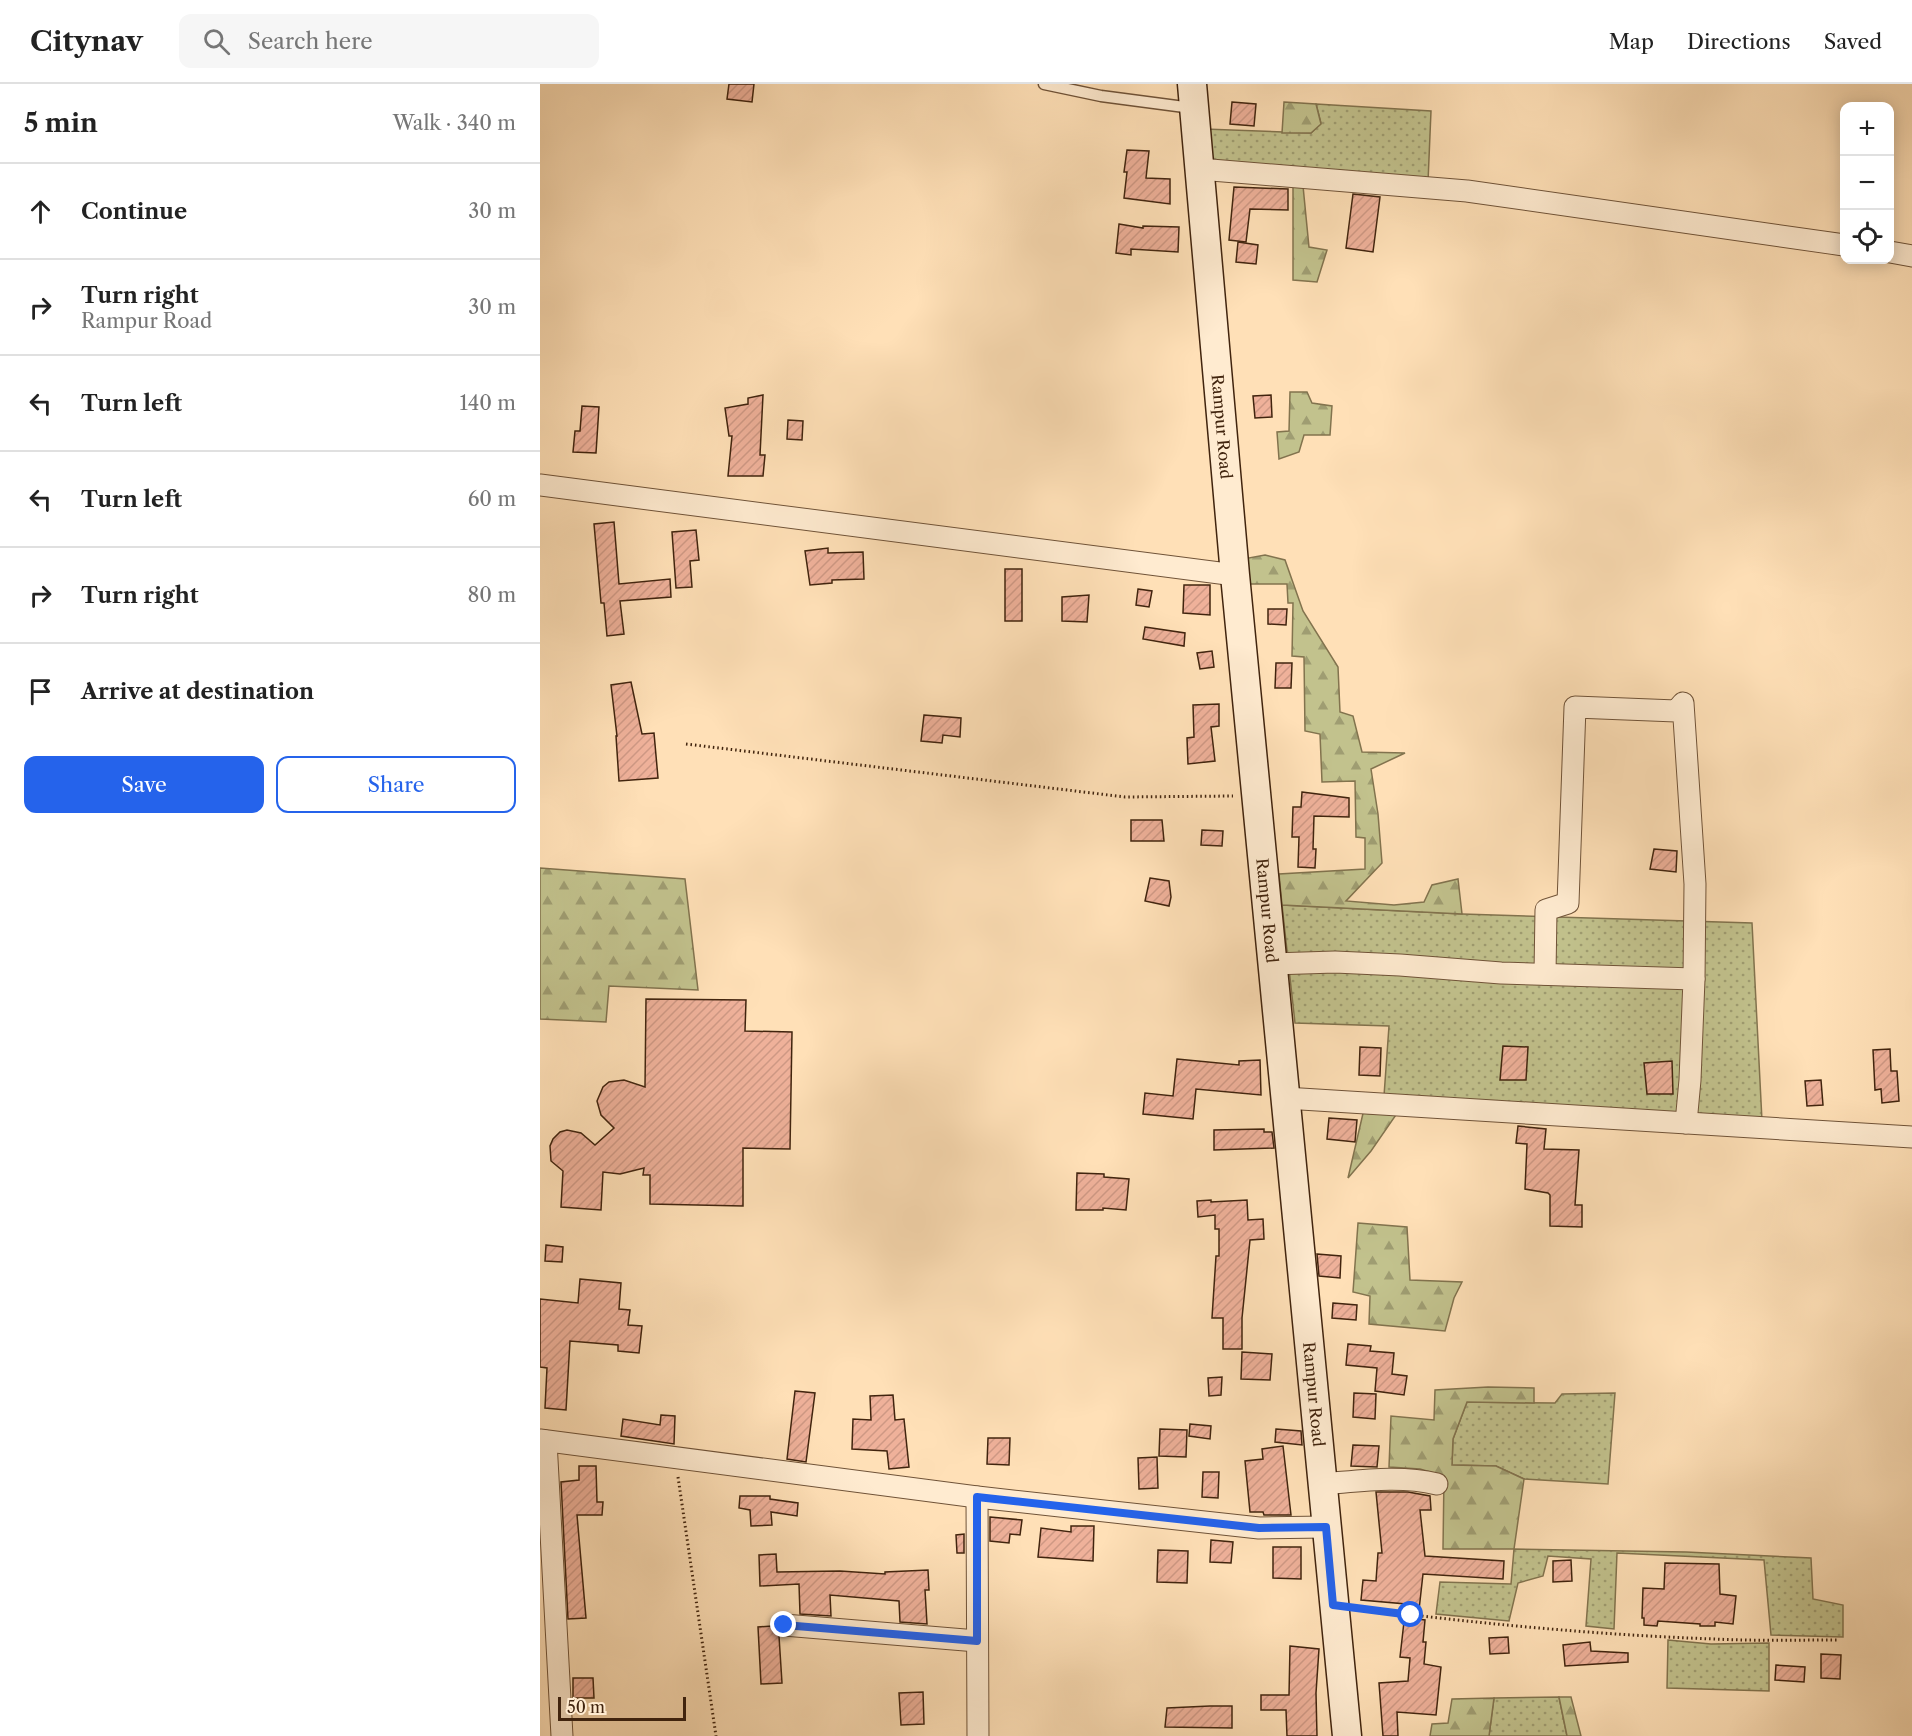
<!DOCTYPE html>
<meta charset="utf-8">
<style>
body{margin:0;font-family:"Libre Caslon Text",serif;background:#f6f6f6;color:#222}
.controls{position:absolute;right:18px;top:18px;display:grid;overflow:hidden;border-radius:12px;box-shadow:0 3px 15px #0003}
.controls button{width:54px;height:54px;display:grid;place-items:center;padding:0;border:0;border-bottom:2px solid #e0e0e0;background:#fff;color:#222;font:30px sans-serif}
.scale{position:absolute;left:18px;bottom:15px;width:128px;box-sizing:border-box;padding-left:6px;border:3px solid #41240e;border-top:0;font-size:16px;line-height:21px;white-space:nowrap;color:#41240e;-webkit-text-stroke:4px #ffebd0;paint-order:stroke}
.stop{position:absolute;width:18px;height:18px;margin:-14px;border:4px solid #2563eb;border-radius:50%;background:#fff}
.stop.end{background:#2563eb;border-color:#fff;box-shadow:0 2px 6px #0008}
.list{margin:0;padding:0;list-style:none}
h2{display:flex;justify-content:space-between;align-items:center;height:78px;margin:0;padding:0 24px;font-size:26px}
h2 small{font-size:20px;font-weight:400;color:#767676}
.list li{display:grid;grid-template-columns:39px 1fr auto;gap:18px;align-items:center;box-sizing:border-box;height:96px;padding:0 24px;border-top:2px solid #e0e0e0}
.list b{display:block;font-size:22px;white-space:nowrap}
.list p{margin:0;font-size:20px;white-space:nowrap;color:#767676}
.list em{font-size:20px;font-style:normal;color:#767676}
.actions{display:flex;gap:12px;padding:18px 24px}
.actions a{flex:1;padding:14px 0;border:2px solid #2563eb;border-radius:12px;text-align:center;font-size:21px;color:#2563eb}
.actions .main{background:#2563eb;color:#fff}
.icon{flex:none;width:33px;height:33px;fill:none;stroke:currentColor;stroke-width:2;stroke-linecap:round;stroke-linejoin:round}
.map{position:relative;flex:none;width:1372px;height:1652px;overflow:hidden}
header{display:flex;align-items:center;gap:36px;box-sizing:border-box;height:84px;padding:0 30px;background:#fff;border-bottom:2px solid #e0e0e0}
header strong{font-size:28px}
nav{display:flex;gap:33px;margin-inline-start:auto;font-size:21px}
.search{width:420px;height:54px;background:#f6f6f6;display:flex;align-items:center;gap:15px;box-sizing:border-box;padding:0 21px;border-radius:12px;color:#767676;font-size:22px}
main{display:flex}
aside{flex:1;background:#fff}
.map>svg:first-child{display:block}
</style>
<header>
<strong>Citynav</strong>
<div class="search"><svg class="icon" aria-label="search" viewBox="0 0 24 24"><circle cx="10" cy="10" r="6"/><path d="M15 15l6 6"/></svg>Search here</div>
<nav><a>Map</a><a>Directions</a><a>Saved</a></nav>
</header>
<main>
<aside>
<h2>5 min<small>Walk · 340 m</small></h2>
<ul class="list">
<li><svg class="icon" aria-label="ahead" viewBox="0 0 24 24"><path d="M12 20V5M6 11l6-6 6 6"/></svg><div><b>Continue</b></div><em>30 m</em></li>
<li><svg class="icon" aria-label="right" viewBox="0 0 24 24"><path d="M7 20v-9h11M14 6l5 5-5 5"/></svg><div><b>Turn right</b><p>Rampur Road</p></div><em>30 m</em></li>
<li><svg class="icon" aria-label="left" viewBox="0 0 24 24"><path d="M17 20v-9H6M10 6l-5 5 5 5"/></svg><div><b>Turn left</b></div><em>140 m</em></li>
<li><svg class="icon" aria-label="left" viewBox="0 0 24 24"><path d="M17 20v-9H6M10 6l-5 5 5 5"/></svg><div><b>Turn left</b></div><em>60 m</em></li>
<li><svg class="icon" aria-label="right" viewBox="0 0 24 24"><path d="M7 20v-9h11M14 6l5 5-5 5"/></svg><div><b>Turn right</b></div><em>80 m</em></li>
<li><svg class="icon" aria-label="arrive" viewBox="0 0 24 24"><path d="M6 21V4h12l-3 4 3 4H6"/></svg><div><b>Arrive at destination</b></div></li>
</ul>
<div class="actions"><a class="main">Save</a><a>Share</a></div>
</aside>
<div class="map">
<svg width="1372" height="1652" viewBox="0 0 1372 1652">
<defs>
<pattern id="grass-dots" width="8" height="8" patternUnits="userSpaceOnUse" patternTransform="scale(1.5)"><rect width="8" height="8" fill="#c2c28d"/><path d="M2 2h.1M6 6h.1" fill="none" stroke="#9f9d72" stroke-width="1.8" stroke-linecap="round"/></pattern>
<pattern id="forest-firs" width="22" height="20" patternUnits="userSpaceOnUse" patternTransform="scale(1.5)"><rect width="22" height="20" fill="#c2c28d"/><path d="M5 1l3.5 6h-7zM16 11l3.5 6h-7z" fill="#9f9d72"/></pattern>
<pattern id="building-hatch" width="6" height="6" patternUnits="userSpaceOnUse" patternTransform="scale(1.5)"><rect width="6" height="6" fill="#efb19a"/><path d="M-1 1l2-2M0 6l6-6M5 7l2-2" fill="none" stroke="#ce9884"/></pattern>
</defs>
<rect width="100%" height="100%" fill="#ffe0b7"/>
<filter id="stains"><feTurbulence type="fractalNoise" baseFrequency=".00333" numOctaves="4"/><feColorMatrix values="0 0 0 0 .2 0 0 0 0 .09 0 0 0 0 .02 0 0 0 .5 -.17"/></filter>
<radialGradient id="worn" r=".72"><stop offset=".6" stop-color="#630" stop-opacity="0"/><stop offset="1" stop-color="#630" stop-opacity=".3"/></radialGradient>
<g fill="url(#grass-dots)" stroke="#82734e" stroke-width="1.5">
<path d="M776,20l115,7 -3,71 -220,-18 -3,-35 106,4 10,-10z"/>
<path d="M742,821l180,9 290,9 10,198 -378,-25 5,-70 -94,-3z"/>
<path d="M1075,1309l-7,91 -84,-5 -28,-13 -44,-1 1,-26 14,-37 88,1 7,-9z"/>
<path d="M974,1465l172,3 125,6 2,41 30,6v32l-72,-2 -7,-75 -147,-7 -3,76 -28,-3 5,-67 -43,-3 -5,20 -25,7 -9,38 -73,-7 4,-32 71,2z"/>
<path d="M1128,1556l43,4 58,-1v48l-102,-3z"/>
<path d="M1019,1613l8,39h-78l5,-38z"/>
</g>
<g fill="url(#forest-firs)" stroke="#82734e" stroke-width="1.5">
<path d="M744,18l32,2 5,20 -10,9h-29z"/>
<path d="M753,100l10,2 6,61 18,3 -10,32 -24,-2z"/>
<path d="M750,308h17l5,11 20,3 -2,29h-26l-5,17 -20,7 -2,-27 12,-1z"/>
<path d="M725,471l20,5 18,51 35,56 2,45 13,4 9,36 43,1 -34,16 7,45 4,49 -36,38 48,4 30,-3 8,-17 26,-6 4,35 -180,-9 -3,-31 86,-5v-31l-9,-1 -1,-56 -33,1 -2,-48 -15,-3 -1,-74 -12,-1 1,-53h-5l-1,-19h-41l-3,-25z"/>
<path d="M0,784l145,11 13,111 -89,-4 -3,36 -66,-3z"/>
<path d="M824,1025l34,3 -27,39 -23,27z"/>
<path d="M818,1139l49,4 3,53 52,2 -8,16 -9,33 -76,-7 1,-28 -17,-4z"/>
<path d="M948,1303l46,1v15l-67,-1 -14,37 -1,26 44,1 28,13 -10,70h-71l1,-73 -24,-7 -31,-2 2,-51 43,4 1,-30z"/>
<path d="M1019,1613h12l10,39h-14z"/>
<path d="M954,1614l-5,38h-59l2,-12 16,-1 4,-24z"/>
</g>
<g fill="url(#building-hatch)" stroke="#41240e" stroke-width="1.5">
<path d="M189,0h25l-2,18 -25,-3z"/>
<path d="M692,18l24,2 -2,22 -24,-2z"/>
<path d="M587,66l22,1 -3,27 24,1v25l-46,-6 3,-26h-3z"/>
<path d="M694,103l54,2v21l-38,-1 -4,33 -17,-2z"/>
<path d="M813,110l27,3 -7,55 -27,-4z"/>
<path d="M579,140l24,4v-2l36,1 -1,25 -47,-3v6l-15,-2z"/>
<path d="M698,158l20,3 -2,19 -20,-2z"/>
<path d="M223,311l-3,60h5l-2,21h-35l4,-40h-3l-4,-28 23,-4v-6z"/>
<path d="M731,311l1,22 -17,1 -2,-22z"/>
<path d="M42,322l17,1 -3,46 -23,-1 2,-21h5z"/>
<path d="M248,336l15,1 -1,19 -15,-1z"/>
<path d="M74,438l5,62 51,-5 1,18 -51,4 4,33 -17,2 -3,-33h-3l-7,-79z"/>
<path d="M156,446l3,30 -9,1 2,26 -16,1 -4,-56z"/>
<path d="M288,464v5l35,-1 1,27 -32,1v3l-22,2 -5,-34z"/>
<rect x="465" y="485" width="17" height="52"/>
<path d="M644,501h26v30l-27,-2z"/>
<path d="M598,505l14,2 -3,16 -13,-2z"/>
<path d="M549,511l-2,27 -25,-1v-24z"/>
<path d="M728,525h19l-1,16 -18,-1z"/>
<path d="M605,543l40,6 -1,13 -41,-7z"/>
<path d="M672,567l2,16 -14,2 -3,-16z"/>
<path d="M736,579h16l-1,25h-16z"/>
<path d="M91,598l11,52 12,-1 4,45 -39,3 -3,-45h1l-6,-51z"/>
<path d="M679,620v22l-8,1 4,34 -27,3 -1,-26 7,-1 -1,-32z"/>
<path d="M384,631l37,3 -1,19 -17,-2 -1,8 -21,-2z"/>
<path d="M762,708l47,6v19l-35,-1 -1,33h3l-1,19 -17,-1 1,-30h-7l1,-30h8z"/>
<path d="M591,736h31l2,21h-33z"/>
<path d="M662,746l21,1 -1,15 -21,-1z"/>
<path d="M1114,765l23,2 -1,21 -26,-3z"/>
<path d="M610,794l19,3 2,16 -2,9 -24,-5z"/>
<path d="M106,915l100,1 -1,31 47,1 -2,117 -47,-1v58l-93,-2v-29h-7l1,-7 -24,6 -17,-2 -2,38 -40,-3 2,-36 -12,-10 -1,-15 3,-7 7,-7 7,-2 14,3 14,12 19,-17 -13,-13 -4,-14 6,-14 6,-5 15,-2 21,7z"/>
<path d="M963,962l25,1 -2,33h-26z"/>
<path d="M820,963l21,1 -1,28 -21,-1z"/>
<path d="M1350,965l1,22h6l2,30 -17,2 -1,-14 -6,1 -2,-40z"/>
<path d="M637,975l62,6v-4l21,-1 1,35 -65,-6 -3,30 -50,-5 2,-21 28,3z"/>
<path d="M1132,977l1,33h-26l-3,-31z"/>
<path d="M1281,996l2,25 -16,1 -2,-25z"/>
<path d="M789,1034l28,2 -2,22 -28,-3z"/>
<path d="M978,1042l28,3 -2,20 35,1 -4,55h7v22l-32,-1v-31l-2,-2 -23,-4 2,-45 -11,-1z"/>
<path d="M724,1045v3h8l2,16 -60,2v-20z"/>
<path d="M537,1089l27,1v3l25,2 -3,31 -23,-2v2h-27z"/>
<path d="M671,1116v2l36,-2 1,20 15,-1 1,20 -14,1 -8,78v31h-19v-31h-11l4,-62h3v-27h-4v-14l-17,2 -1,-16z"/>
<path d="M6,1161l17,2 -1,15 -17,-1z"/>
<path d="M777,1170l24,2 -1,22 -21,-2z"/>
<path d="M40,1195l41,4 -2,26 11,1 -2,15 14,1 -3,27 -21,-2v-6l-48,-4 -4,69 -21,-2 2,-40 -7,-1v-68l38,4z"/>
<path d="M793,1219l24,2 -1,15 -24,-2z"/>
<path d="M808,1260l23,2 -1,5 24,2 -2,21 15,2 -3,19 -29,-4 2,-23 -31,-3z"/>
<path d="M702,1268l30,2 -2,26 -29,-1z"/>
<path d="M682,1293l-1,18 -12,1 -1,-18z"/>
<path d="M255,1307l20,2 -9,69 -19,-3z"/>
<path d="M814,1309l22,1 -1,25 -22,-2z"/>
<path d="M353,1311l2,25 9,-1 5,48 -20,2 -2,-18 -35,-2 1,-30 18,1 -1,-24z"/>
<path d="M121,1331l14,1 -1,28 -53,-8 2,-17 37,6z"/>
<path d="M650,1340l21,2 -1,13 -21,-3z"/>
<path d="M620,1345l27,1 -1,27 -27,-1z"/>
<path d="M736,1345l25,2 1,14 -27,-3z"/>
<path d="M448,1354h22l-1,27 -22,-1z"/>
<path d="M813,1361l26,1 -2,21 -26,-1z"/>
<path d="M743,1362l8,69h-27l-1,-3h-13l-5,-51 18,-2 -1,-10z"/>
<path d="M617,1373l1,31 -19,1 -1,-31z"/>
<path d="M39,1382h17l1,36h6l-1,13h-25l9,103 -18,1 -7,-137 18,-2z"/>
<path d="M663,1388h16l-1,26 -16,-1z"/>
<path d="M836,1408h32l22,4 1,14h-11l5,46 79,5 -1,18 -80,-5 -5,45 7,1 -2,22h3l-2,22 17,3 -5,48 -39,-3 1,24h-15l-4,-53 29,-2 2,-23 -10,-1 6,-53 -45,-4 2,-20 13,1 2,-28h4z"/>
<path d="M200,1412h30v3l28,4 -1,13 -26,-4 1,13 -21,1 -1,-16 -11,-2z"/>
<path d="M450,1433l32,3 -2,15 -10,-1 -1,9 -19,-2z"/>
<path d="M531,1442h23l-1,35 -55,-4 3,-29 30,4z"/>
<path d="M424,1450v19h-7l-1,-18z"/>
<path d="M671,1456l22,2 -2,21 -21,-1z"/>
<path d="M733,1463h28v32l-28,-1z"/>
<path d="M618,1466l30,1 -1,32 -30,-1z"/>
<path d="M236,1470l1,18 63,-1 45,3v-2l43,-2 1,20h-4l2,34 -27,-2 -1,-21 -69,-6 1,21 -31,-2 -1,-30 -39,2 -1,-31z"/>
<path d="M1031,1476l1,21 -19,1v-21z"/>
<path d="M1125,1479l54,1 1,30 16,2 -3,28 -18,-2v4h-15v-2l-42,-3 -1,5 -13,-1v-7h-2l1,-30 21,1z"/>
<path d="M232,1542l1,5 6,5 3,47 -21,1 -3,-57z"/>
<path d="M968,1553l1,16 -19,1 -1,-16z"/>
<path d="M1050,1558l1,9 37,2v9l-63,4 -2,-21z"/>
<path d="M750,1562l29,3 -3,44 1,43h-30l-1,-26h-25v-15h28z"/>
<path d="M1281,1570l20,1 -1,24 -19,-1z"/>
<path d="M1236,1581l29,2 -1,15 -29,-2z"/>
<path d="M33,1594h20l1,20h-21z"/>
<path d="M383,1608l1,32 -23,1 -2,-32z"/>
<path d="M670,1622h22v22l-67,-1 2,-19z"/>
</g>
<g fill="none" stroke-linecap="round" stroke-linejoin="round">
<defs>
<path id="lane" d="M504,0l57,12 91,12"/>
<g id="street">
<path d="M659,85l268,22 377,54"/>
<path d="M1350,168l22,4"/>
<path d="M0,401l695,90"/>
<path d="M732,880l63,-2 65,3 101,8 193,6 -4,101 -4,43"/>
<path d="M1005,890l1,-64 22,-7 7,-196 101,4 7,-8 12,181 -1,95"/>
<path d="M745,1014l627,39"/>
<path d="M0,1356l437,57 282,31 67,-1"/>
<path d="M6,1357l16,295"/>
<path d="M782,1400c39,-3 77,-9 115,0"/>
<path d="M437,1413l1,239"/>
<path d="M244,1541l193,16"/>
</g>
<g id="secondary">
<path id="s1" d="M652,0l43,491 112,1161"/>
</g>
</defs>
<use href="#lane" stroke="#705338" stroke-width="13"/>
<use href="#street" stroke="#705338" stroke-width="23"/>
<use href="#secondary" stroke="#41240e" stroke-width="31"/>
<g stroke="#41240e" stroke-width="3" stroke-dasharray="1.5 3" stroke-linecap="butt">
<path d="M146,660l439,53 108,-1"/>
<path d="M138,1393l38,259"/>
<path d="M815,1524c119,15 240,27 360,31 41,2 82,1 123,1"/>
</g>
<use href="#lane" stroke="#ffebd0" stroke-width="10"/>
<use href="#street" stroke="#ffebd0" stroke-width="21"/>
<use href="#secondary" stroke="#ffebd0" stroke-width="28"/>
</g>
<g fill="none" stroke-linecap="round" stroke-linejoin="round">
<path stroke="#2563eb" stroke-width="8" d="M244,1541l193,16v-144l282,31 67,-1 7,78 78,10"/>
</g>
<g text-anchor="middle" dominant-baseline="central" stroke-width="4.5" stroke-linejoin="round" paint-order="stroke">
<g font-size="16" fill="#41240e" stroke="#ffebd0">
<text stroke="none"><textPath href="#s1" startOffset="344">Rampur Road</textPath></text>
<text stroke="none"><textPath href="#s1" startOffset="830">Rampur Road</textPath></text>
<text stroke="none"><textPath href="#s1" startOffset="1316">Rampur Road</textPath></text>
</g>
</g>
<rect width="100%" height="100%" filter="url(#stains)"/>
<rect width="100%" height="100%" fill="url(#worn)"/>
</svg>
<div class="controls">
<button>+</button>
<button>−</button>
<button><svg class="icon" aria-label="locate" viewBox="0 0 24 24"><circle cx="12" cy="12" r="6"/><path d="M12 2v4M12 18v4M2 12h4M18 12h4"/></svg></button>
</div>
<div class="scale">50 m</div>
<div class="stop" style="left:871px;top:1531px"></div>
<div class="stop end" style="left:244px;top:1541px"></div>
</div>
</main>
